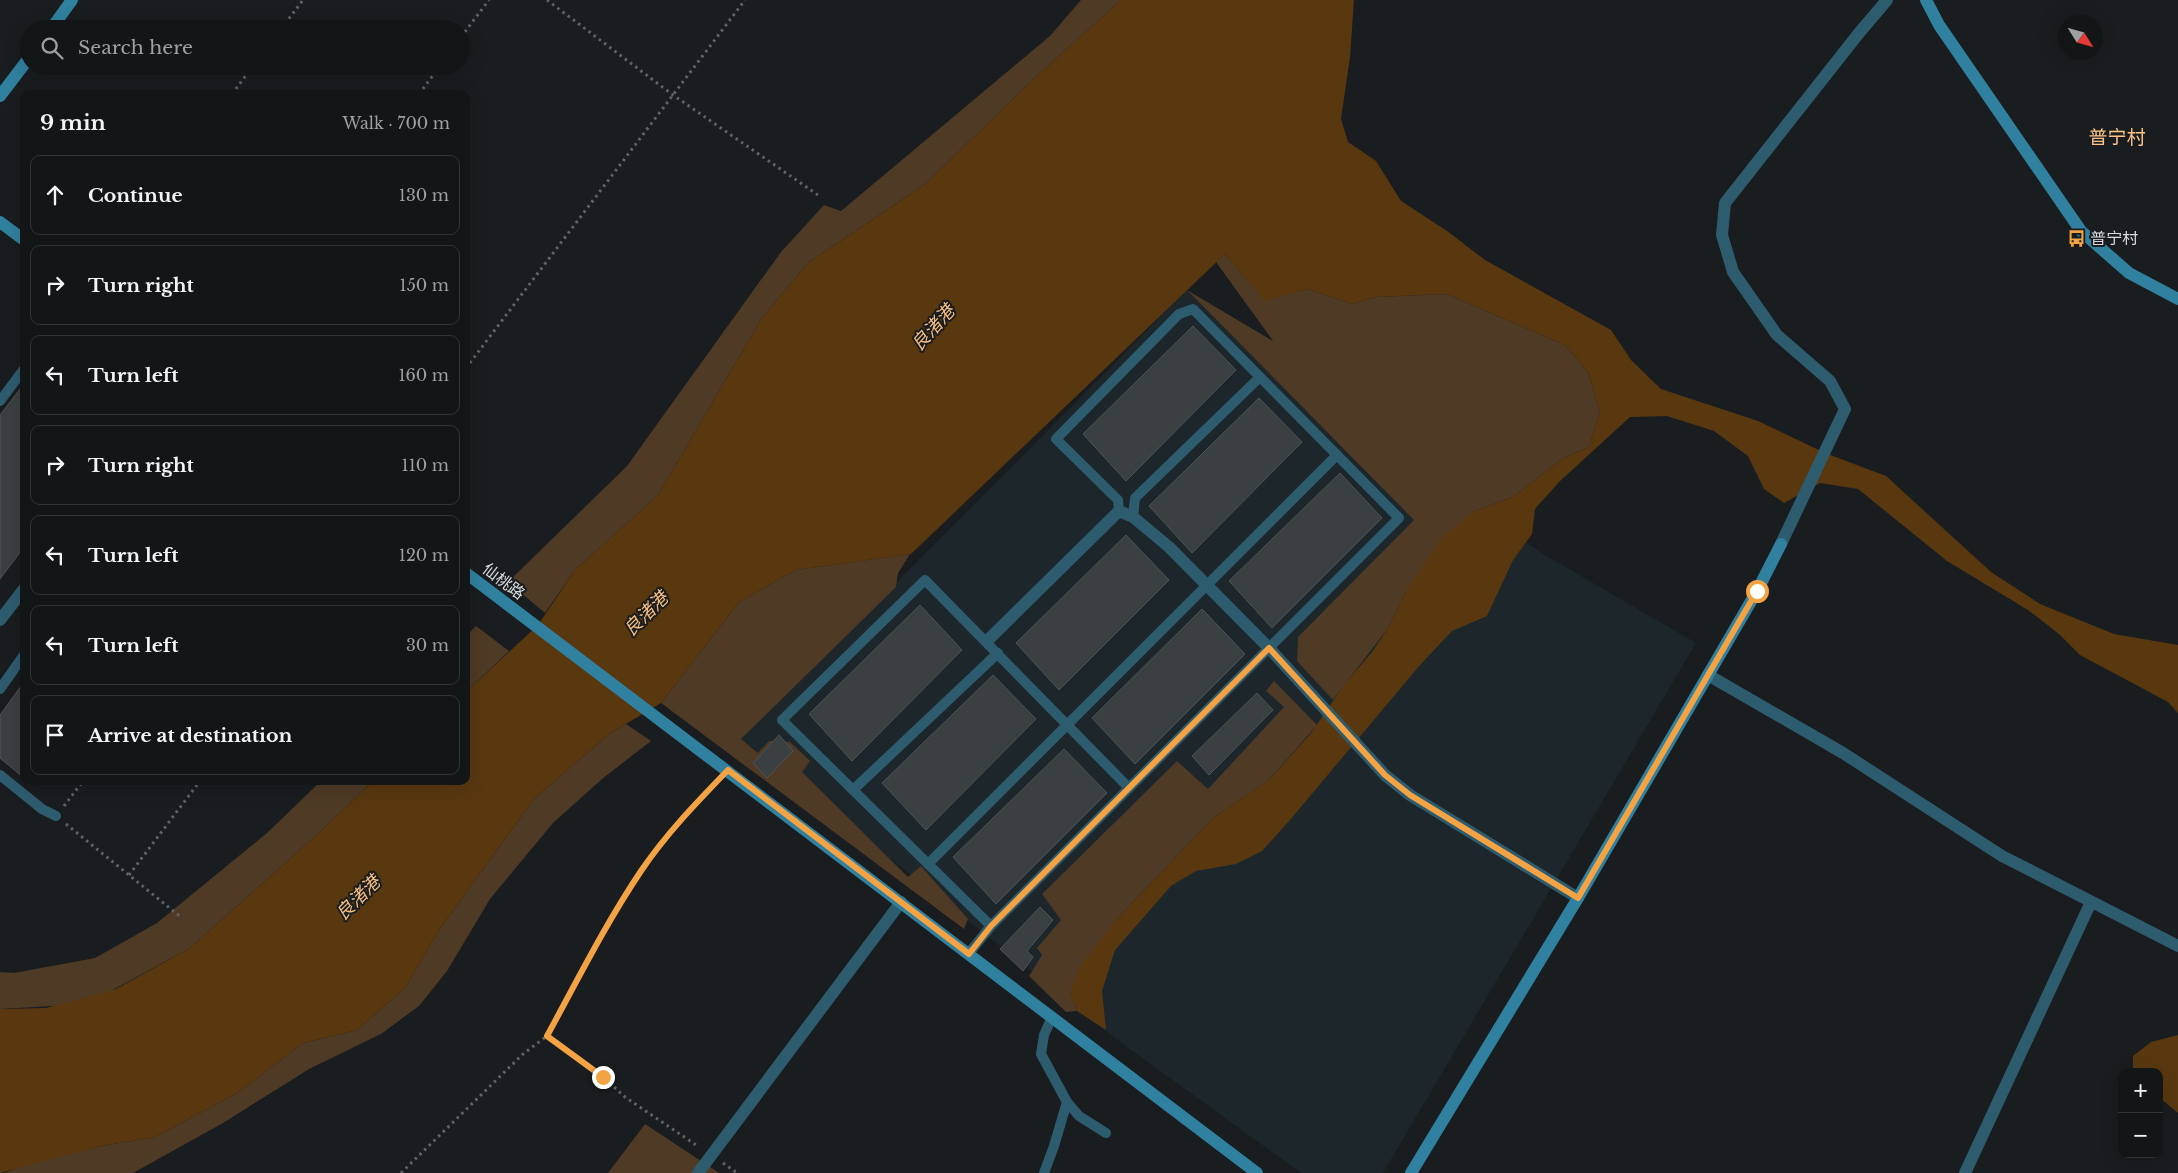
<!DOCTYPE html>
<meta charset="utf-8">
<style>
body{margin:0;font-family:"Libre Baskerville","Noto Sans SC",serif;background:#1c1f20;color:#f1f3f6}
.controls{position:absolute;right:15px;bottom:15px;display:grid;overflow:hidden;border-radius:10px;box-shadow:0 5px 20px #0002}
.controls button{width:45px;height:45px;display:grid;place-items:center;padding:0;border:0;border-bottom:1px solid #323536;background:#131617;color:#f1f3f6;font:25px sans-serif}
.compass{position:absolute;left:2058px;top:15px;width:45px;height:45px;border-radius:50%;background:#131617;box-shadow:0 5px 20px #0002;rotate:127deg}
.stop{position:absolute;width:15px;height:15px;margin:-11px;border:4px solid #f4a344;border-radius:50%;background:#fff}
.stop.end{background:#f4a344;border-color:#fff;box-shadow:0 1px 5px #0008}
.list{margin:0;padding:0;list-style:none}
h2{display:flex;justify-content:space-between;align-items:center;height:65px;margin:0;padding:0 20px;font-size:21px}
h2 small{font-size:16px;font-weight:400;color:#9d9fa1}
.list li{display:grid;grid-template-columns:32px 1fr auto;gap:15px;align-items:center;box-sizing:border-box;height:80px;margin:0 10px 10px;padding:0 10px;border:1px solid #323536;border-radius:10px}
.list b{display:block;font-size:19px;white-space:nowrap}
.list em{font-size:16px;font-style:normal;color:#9d9fa1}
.icon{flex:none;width:28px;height:28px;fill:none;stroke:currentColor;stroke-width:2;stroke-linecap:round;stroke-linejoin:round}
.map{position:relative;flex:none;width:2178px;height:1173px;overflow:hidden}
.search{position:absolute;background:#131617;box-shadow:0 5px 20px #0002;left:20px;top:20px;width:450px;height:55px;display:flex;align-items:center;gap:12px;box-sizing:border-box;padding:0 18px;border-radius:28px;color:#9d9fa1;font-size:19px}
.panel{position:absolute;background:#131617;box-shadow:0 5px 20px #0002;left:20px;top:90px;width:450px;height:695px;border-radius:10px}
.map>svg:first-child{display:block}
</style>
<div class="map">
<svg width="2178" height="1173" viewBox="0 0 2178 1173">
<rect width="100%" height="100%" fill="#191d1f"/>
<path fill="#1c262b" d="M1187,290l353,262 156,91 -313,530h-82l-185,-134 -375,-300z"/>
<g fill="#4e3a25">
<path d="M1081,0h40l-83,75 -114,110 -116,78 -46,55 -104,177 -83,75 -30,43 -37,-31 119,-116 154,-214 43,-47 17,6 209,-175z"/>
<path d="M1225,254l40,46 42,-11 46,15 23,-7 71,-3 118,51 23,27 12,40 -11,35 -27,12 -49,38 -39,14 -68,80 -18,37 -55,72 -36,-39 1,-24 116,-117 -227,-230 86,51 -57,-79z"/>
<path d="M910,554l-12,19 -2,14 -155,152 17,14 11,-12 21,1 20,19 -8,11 106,105 13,-11 47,53 -4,10 -303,-226 78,-101 57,-32z"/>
<path d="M476,626l33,25 -43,41v-56z"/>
<path d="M1274,681l43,44 -48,55 -55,37 -99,104 -45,72 7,18 -11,1 -37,-36 13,-21 -5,-7 24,-28 -19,-26 135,-133 31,28 76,-82 -18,-16z"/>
<path d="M626,724l25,17 -49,38 -49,44 -63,76 -43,72 -28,35 -38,28 -72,35 -86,54 -90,50h-129l17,-7 80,-20 54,-9 84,-45 64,-49 54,-13 48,-42 36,-61 93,-128 75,-65z"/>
<path d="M321,781h52l-53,51 -130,116 -103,56 -87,5v-37l14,1 81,-15 62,-35 110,-90z"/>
<path d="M645,1124l74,49h-111z"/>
</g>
<g fill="#593810">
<path d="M1121,0h233l-4,57 -9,62 7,23 28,19 25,40 46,30 38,29 126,70 20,30 30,29 97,32 67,32 61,23 105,96 49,32 74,30 64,11v68l-10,-11 -88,-47 -21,-21 -31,-24 -81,-49 -89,-72 -38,-6 -36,20 -20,-14 -16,-33 -34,-25 -47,-15 -37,1 -71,65 -24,27 -3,25 -19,26 -26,56 -35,15 -32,34 -130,155 -28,31 -26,13 -40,7 -25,15 -56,64 -13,41 4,39 -29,-19 -7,-18 9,-25 36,-47 99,-104 55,-37 42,-47 33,-48 28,-33 16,-24 18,-37 36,-54 32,-26 39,-14 49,-38 27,-12 11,-35 -12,-40 -23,-27 -118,-51 -71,3 -23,7 -46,-15 -42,12 -40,-47 -314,300 -115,16 -57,32 -78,101 -52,31 -75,65 -93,128 -36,61 -48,42 -54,13 -64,49 -84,45 -54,9 -101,27v-164l46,-1 70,-19 74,-41 130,-116 53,-51h93v-89l72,-67 37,-55 83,-75 104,-177 46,-55 116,-78 114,-110z"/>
<path d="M2178,1035v78l-19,-16v-25h-25l-1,-2v-14l18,-14z"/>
</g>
<g fill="#3a3f41" stroke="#4f5456">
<path d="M1193,326l43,44 -110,111 -43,-47z"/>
<path d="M24,384v163l-24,32v-164z"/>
<path d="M1259,398l43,44 -110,111 -43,-47z"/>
<path d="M1340,473l42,45 -110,110 -43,-47z"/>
<path d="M1126,535l43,45 -110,110 -43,-47z"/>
<path d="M920,605l42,45 -110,111 -43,-47z"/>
<path d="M1202,609l43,45 -110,110 -43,-46z"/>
<path d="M993,675l43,44 -110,111 -44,-47z"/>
<path d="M24,682v96l-24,-20v-43z"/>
<path d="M1257,693l16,17 -64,65 -17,-19z"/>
<path d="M779,735l14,16 -26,27 -14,-15z"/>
<path d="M1064,749l43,44 -111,111 -43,-47z"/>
<path d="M1040,907l13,13 -26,31 6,6 -10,14 -23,-22z"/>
</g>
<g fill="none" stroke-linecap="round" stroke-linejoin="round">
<g stroke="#606466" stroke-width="3" stroke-dasharray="2.5 4" stroke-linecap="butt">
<path d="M547,0l126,95 145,100"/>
<path d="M281,29l22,-29"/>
<path d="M461,37l28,-37"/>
<path d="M232,94l21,-28"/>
<path d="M419,94l21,-28"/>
<path d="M466,368l279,-368"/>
<path d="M64,806l19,-25"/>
<path d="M66,824l116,94"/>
<path d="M129,875l71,-94"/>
<path d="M547,1036l56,41 22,20 74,50"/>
<path d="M723,1163l14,10"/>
<path d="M401,1173l122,-119 24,-18 58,-107 36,-59 33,-43 43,-46"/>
</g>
<g stroke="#2e5c6f" stroke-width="10">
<path d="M0,401l24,-32"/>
<path d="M1133,517l2,-19 125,-121"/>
<path d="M0,689l24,-34"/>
<path d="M0,775l42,34 14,7"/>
<path d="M853,790l145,-137"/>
<path d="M928,864l409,-409"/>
<path d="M991,926l-209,-206 143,-140 204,208"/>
<path d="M969,953l22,-27 408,-408 -206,-209 -14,5 -123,125 62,61 1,11"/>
<path d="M1052,1017l-8,18 -3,19 26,48 12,14 27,17"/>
<path d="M1044,1173l10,-27 13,-44"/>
</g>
<g stroke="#2e5c6f" stroke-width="12">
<path d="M1781,544l64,-135 -15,-28 -53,-46 -44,-63 -11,-37 3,-32 134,-170 28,-33"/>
<path d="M0,620l24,-31"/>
<path d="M987,641l132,-130 14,6 36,30 100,101 116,127 25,20 168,103"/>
<path d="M1708,675l135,78 159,103 176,90"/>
<path d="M698,1173l203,-271"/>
<path d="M1965,1173l126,-271"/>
</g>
<g stroke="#30809f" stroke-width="12">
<path d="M1926,0l13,25 142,206 48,42 49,26"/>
<path d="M51,29l21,-29"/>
<path d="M0,96l29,-38"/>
<path d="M0,222l24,18"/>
<path d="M466,573l791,600"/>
<path d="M1411,1173l167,-275 179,-307 24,-47"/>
</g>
</g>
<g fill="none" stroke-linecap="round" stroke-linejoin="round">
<path stroke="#f4a344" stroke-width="6" d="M603,1077l-56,-41c30,-55 59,-113 94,-165 25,-37 56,-69 87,-101l241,184 22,-28 278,-278 116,127 25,20 168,103 179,-307"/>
</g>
<defs>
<symbol id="bus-bare" viewBox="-9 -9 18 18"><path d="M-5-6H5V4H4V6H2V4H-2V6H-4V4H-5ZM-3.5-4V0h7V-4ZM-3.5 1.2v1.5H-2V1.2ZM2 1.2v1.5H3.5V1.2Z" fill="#f4a344" stroke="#191d1f" stroke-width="2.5" paint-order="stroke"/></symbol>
</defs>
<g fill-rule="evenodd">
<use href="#bus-bare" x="2064" y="226" width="25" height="25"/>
</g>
<g text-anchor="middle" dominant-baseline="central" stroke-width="4" stroke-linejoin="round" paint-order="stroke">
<g font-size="16" fill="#d9dcde" stroke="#191d1f" text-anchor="start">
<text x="2090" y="238">普宁村</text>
</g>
<g font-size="16" fill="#d9dcde" stroke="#191d1f">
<text transform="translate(504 581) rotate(37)">仙桃路</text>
</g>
<g font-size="18" font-style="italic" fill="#f8be82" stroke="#191d1f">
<text transform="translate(933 328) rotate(-48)">良渚港</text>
<text transform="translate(646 614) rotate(-45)">良渚港</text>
<text transform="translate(358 898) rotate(-45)">良渚港</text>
</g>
<g font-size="19" fill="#fcc387" stroke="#191d1f">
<text x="2117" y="137">普宁村</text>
</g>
</g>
</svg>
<div class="controls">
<button>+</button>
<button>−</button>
</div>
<svg class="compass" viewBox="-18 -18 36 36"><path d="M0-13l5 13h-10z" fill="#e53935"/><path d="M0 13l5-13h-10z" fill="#9d9fa1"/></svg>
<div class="stop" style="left:1757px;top:591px"></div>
<div class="stop end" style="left:603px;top:1077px"></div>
<div class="search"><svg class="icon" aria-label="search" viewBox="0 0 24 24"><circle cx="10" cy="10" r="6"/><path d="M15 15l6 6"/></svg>Search here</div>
<section class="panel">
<h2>9 min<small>Walk · 700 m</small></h2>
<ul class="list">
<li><svg class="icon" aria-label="ahead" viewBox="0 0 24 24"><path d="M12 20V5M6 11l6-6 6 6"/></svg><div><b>Continue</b></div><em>130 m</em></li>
<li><svg class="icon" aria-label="right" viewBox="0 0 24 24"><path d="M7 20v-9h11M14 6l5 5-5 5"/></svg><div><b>Turn right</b></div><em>150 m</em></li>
<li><svg class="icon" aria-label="left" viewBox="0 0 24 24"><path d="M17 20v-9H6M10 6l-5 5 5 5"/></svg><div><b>Turn left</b></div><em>160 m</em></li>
<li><svg class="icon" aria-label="right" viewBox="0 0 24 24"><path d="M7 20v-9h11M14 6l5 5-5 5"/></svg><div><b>Turn right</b></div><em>110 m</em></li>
<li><svg class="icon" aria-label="left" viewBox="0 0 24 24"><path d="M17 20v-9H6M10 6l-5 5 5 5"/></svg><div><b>Turn left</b></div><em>120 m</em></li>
<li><svg class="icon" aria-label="left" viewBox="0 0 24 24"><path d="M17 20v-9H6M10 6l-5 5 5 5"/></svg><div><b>Turn left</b></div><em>30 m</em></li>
<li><svg class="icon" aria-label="arrive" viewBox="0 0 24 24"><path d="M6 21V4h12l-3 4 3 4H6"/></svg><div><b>Arrive at destination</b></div></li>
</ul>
</section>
</div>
